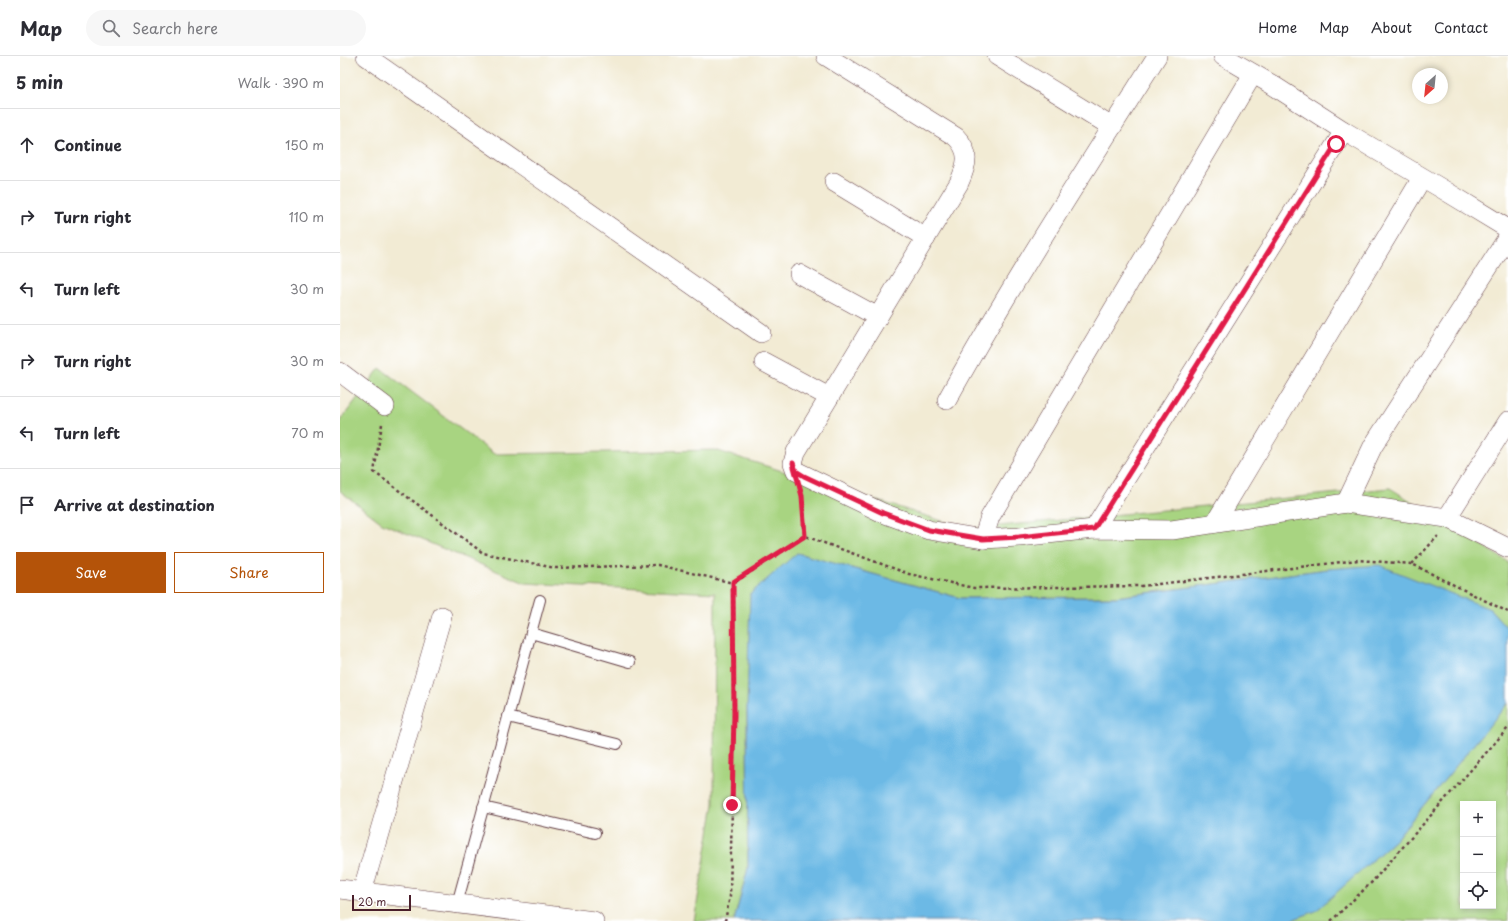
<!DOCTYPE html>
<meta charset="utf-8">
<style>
body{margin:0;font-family:"Playpen Sans",sans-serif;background:#f7f7f7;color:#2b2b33}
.controls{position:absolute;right:12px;bottom:12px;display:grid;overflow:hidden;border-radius:0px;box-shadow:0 2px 6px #0003}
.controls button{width:36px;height:36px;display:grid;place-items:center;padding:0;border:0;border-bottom:1px solid #e1e1e2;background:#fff;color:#2b2b33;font:20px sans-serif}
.compass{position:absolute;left:1072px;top:12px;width:36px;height:36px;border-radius:50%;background:#fff;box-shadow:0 2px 6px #0003;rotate:207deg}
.scale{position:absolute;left:12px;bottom:10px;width:59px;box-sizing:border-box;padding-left:4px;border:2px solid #4a1f2b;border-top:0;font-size:11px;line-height:14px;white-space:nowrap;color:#4a1f2b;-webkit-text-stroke:3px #fff;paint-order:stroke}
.stop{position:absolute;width:12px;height:12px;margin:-9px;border:3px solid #e11d48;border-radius:50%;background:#fff}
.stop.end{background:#e11d48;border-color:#fff;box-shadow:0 1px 4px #0008}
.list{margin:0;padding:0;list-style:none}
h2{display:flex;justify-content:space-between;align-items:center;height:52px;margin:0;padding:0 16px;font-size:17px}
h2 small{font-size:13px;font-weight:400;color:#7c7c81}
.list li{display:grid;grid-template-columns:26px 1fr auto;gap:12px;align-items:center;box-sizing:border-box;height:72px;padding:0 16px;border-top:1px solid #e1e1e2}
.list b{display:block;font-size:15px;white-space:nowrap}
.list em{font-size:13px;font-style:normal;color:#7c7c81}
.actions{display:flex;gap:8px;padding:12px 16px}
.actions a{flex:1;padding:9px 0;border:1px solid #b45309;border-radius:0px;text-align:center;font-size:14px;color:#b45309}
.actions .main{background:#b45309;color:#fff}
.icon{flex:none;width:22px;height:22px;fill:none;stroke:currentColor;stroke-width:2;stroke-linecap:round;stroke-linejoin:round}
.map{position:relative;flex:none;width:1168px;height:865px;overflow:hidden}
header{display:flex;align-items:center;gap:24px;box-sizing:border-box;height:56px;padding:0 20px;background:#fff;border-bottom:1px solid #e1e1e2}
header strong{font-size:19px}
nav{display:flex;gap:22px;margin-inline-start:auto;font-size:14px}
.search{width:280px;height:36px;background:#f7f7f7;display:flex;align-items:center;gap:10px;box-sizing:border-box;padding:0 14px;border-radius:22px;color:#7c7c81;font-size:15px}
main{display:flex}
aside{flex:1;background:#fff}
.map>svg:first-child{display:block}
</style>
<header>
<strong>Map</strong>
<div class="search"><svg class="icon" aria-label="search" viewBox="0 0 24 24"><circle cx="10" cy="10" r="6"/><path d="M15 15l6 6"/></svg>Search here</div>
<nav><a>Home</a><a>Map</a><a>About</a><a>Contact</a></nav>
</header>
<main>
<aside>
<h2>5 min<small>Walk · 390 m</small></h2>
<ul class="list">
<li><svg class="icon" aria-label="ahead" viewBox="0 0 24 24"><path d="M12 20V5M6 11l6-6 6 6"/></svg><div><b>Continue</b></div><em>150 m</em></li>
<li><svg class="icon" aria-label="right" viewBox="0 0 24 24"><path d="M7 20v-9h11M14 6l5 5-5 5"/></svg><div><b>Turn right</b></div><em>110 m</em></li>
<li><svg class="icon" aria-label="left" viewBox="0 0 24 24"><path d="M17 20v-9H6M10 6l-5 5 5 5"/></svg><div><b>Turn left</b></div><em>30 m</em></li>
<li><svg class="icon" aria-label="right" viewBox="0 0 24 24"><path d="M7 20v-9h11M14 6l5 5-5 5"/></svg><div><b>Turn right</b></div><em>30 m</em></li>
<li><svg class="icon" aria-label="left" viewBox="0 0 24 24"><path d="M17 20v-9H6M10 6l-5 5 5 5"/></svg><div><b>Turn left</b></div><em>70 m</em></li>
<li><svg class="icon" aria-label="arrive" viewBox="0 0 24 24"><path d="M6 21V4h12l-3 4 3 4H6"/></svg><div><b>Arrive at destination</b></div></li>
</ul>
<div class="actions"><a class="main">Save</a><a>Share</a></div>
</aside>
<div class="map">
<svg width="1168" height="865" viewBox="0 0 1168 865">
<rect width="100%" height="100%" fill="#fff"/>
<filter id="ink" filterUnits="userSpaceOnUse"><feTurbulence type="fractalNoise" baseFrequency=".025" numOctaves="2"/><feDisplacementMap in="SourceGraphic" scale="8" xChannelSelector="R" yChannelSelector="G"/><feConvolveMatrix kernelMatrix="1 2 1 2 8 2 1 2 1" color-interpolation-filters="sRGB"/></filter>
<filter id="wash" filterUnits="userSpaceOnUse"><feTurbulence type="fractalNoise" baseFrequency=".012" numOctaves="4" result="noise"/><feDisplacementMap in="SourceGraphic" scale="16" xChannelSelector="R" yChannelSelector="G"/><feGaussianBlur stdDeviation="0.9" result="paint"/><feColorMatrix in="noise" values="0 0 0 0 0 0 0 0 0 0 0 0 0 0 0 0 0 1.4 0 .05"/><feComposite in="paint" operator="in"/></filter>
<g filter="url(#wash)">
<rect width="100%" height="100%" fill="#f2ebd4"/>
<g fill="#a8d481" stroke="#797a56" fill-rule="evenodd">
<path d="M40,312l114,86 221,-4 253,79 422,-41 118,74v67l-18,-20 -162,-40 -212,28 -156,1 -163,-45 -50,155 1,160 -14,53h-40l20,-117 1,-211 -190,-10 -143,-60 -42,-32v-70z"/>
<path d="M1168,647v218h-219l27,-11 79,-70zM1123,748h30v102h-30z"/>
</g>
<path fill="#6cb9e5" stroke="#5b6c88" d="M457,497l163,45 156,-1 212,-28 51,-4 111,44 18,20v74l-113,137 -79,71 -27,10h-555l14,-53 -1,-160 3,-114z"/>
</g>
<g filter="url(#ink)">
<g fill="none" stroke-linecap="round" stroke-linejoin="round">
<defs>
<g id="lane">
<path d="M191,577l99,29"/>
<path d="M168,661l109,27"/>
<path d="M143,751l112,26"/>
<path d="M117,848l83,-304"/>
</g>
<g id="street">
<path d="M26,0l395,277"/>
<path d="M486,0l130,81c15,15 11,28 3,46l-163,269 -3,11 3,8 87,42 46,17 54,9 36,-2 75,-8 78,1 174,-27 101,15 61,30"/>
<path d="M657,0l115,71"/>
<path d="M883,0l48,28 73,47 100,59 64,39"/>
<path d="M494,126l92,56"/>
<path d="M459,218l79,43"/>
<path d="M424,306l65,35"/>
<path d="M0,316l45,34"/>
<path d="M607,344c65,-118 138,-230 210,-344"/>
<path d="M1006,447l27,-57 135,-209"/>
<path d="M1107,462l61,-97"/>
<path d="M875,467l207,-345"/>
<path d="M754,473l250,-398"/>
<path d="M643,483l7,-22 263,-443"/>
<path d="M0,833l254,32"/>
<path d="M22,836l80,-276"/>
</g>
</defs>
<use href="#lane" stroke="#633e44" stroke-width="12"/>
<use href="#street" stroke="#633e44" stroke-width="20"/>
<g stroke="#633e44" stroke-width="2.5" stroke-dasharray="3 3" stroke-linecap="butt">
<path d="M42,368l-8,48 109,81 72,15 103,-3 75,18"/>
<path d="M462,439l3,41"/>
<path d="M1072,508l26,-28"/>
<path d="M385,865l5,-25 4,-182 -1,-131 72,-47 104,38 65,14 168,-2 216,-26 54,4 96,48"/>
<path d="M991,865l41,-39 136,-154"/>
</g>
<use href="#lane" stroke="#fff" stroke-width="10"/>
<use href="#street" stroke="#fff" stroke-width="19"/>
</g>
</g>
<g fill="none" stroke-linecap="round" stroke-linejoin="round" filter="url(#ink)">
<path stroke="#e11d48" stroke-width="5" d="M392,749l2,-91 -1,-132 72,-46 -3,-40 -9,-33 3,8 8,5 79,37 46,17 54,9 36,-2 75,-8 242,-385"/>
</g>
</svg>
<div class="controls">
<button>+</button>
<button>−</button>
<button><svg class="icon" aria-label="locate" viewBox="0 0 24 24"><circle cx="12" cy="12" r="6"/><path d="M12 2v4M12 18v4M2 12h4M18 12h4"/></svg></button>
</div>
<svg class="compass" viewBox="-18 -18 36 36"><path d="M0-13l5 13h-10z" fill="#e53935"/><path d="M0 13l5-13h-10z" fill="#7c7c81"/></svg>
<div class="scale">20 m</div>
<div class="stop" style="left:996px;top:88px"></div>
<div class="stop end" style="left:392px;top:749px"></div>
</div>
</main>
